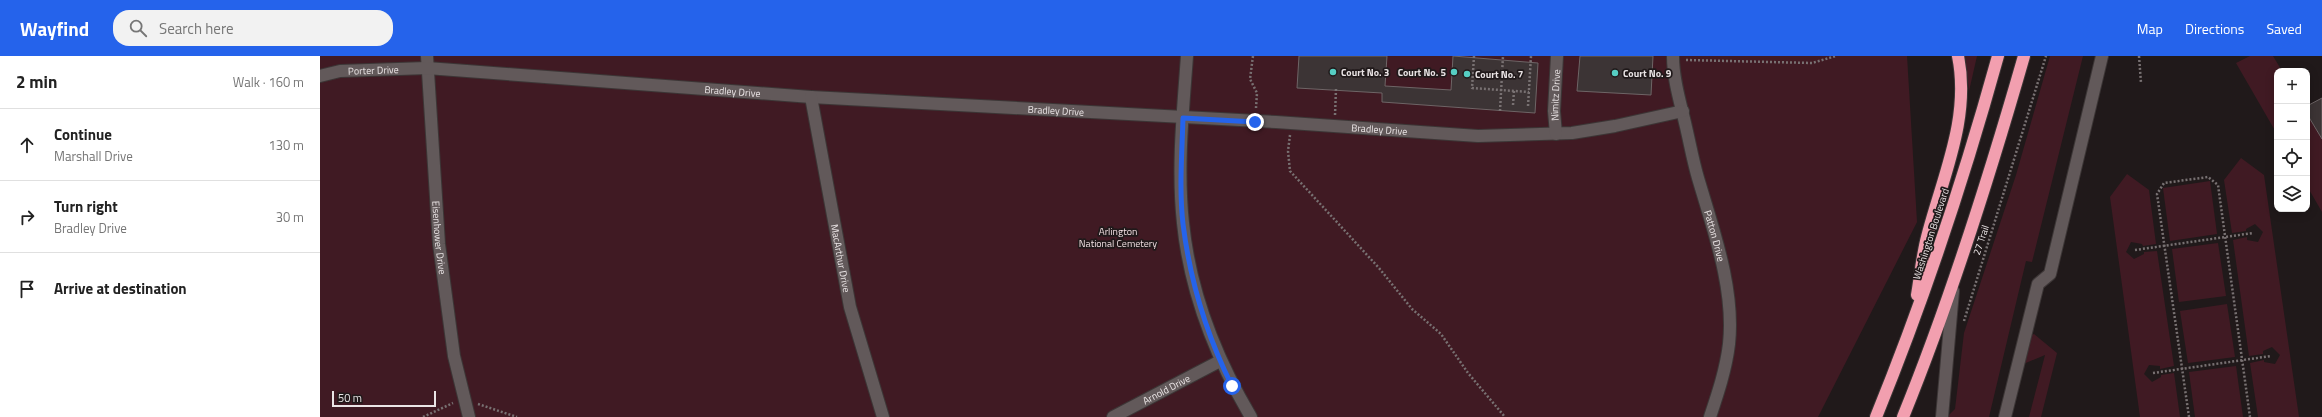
<!DOCTYPE html>
<meta charset="utf-8">
<style>
body{margin:0;font-family:"Titillium Web",sans-serif;background:#f2f2f2;color:#222}
.controls{position:absolute;right:12px;top:12px;display:grid;overflow:hidden;border-radius:8px;box-shadow:0 2px 10px #0003}
.controls button{width:36px;height:36px;display:grid;place-items:center;padding:0;border:0;border-bottom:1px solid #e0e0e0;background:#fff;color:#222;font:20px sans-serif}
.scale{position:absolute;left:12px;bottom:10px;width:104px;box-sizing:border-box;padding-left:4px;border:2px solid #ebe5e6;border-top:0;font-size:11px;line-height:14px;white-space:nowrap;color:#ebe5e6;-webkit-text-stroke:3px #20191a;paint-order:stroke}
.stop{position:absolute;width:12px;height:12px;margin:-9px;border:3px solid #2563eb;border-radius:50%;background:#fff}
.stop.end{background:#2563eb;border-color:#fff;box-shadow:0 1px 4px #0008}
.list{margin:0;padding:0;list-style:none}
h2{display:flex;justify-content:space-between;align-items:center;height:52px;margin:0;padding:0 16px;font-size:17px}
h2 small{font-size:13px;font-weight:400;color:#767676}
.list li{display:grid;grid-template-columns:26px 1fr auto;gap:12px;align-items:center;box-sizing:border-box;height:72px;padding:0 16px;border-top:1px solid #e0e0e0}
.list b{display:block;font-size:15px;white-space:nowrap}
.list p{margin:0;font-size:13px;white-space:nowrap;color:#767676}
.list em{font-size:13px;font-style:normal;color:#767676}
.icon{flex:none;width:22px;height:22px;fill:none;stroke:currentColor;stroke-width:2;stroke-linecap:round;stroke-linejoin:round}
.map{position:relative;flex:none;width:2002px;height:361px;overflow:hidden}
header{display:flex;align-items:center;gap:24px;box-sizing:border-box;height:56px;padding:0 20px;background:#2563eb;color:#fff}
header strong{font-size:19px}
nav{display:flex;gap:22px;margin-inline-start:auto;font-size:14px}
.search{width:280px;height:36px;background:#f2f2f2;display:flex;align-items:center;gap:10px;box-sizing:border-box;padding:0 14px;border-radius:16px;color:#767676;font-size:15px}
main{display:flex}
aside{flex:1;background:#fff}
.map>svg:first-child{display:block}
</style>
<header>
<strong>Wayfind</strong>
<div class="search"><svg class="icon" aria-label="search" viewBox="0 0 24 24"><circle cx="10" cy="10" r="6"/><path d="M15 15l6 6"/></svg>Search here</div>
<nav><a>Map</a><a>Directions</a><a>Saved</a></nav>
</header>
<main>
<aside>
<h2>2 min<small>Walk · 160 m</small></h2>
<ul class="list">
<li><svg class="icon" aria-label="ahead" viewBox="0 0 24 24"><path d="M12 20V5M6 11l6-6 6 6"/></svg><div><b>Continue</b><p>Marshall Drive</p></div><em>130 m</em></li>
<li><svg class="icon" aria-label="right" viewBox="0 0 24 24"><path d="M7 20v-9h11M14 6l5 5-5 5"/></svg><div><b>Turn right</b><p>Bradley Drive</p></div><em>30 m</em></li>
<li><svg class="icon" aria-label="arrive" viewBox="0 0 24 24"><path d="M6 21V4h12l-3 4 3 4H6"/></svg><div><b>Arrive at destination</b></div></li>
</ul>
</aside>
<div class="map">
<svg width="2002" height="361" viewBox="0 0 2002 361">
<rect width="100%" height="100%" fill="#20191a"/>
<g fill="#401a23">
<path d="M0,0h1587l10,166 -99,195h-1498z"/>
<path d="M1645,0h12l-8,35z"/>
<path d="M1730,0h33l-51,206 -6,-1 -37,156h-42l8,-8 9,-76 52,-158z"/>
<path d="M1930,0h23l9,15h-5v63l-41,-71z"/>
<path d="M1987,58l15,25v73l-15,-26z"/>
<path d="M1921,102l23,17 35,242h-41l-8,-54 14,-3v2l11,2 5,-9 -8,-8 -9,4v3l-14,2 -16,-116 14,-3v3l11,2 5,-10 -8,-8 -9,5v2l-14,2 -8,-53z"/>
<path d="M1807,118l22,16 7,54 -13,2 -1,-2 -11,-2 -5,10 8,7 10,-5v-2l13,-1 17,115 -14,3v-3l-11,-1 -5,9 8,8 9,-5v-2l13,-2 6,44h-40l-30,-220z"/>
<path d="M1890,125l7,53 -47,7 -7,-53z"/>
<path d="M1898,187l8,53 -47,6 -7,-53z"/>
<path d="M1907,248l8,53 -47,6 -8,-52z"/>
<path d="M1714,278l23,19 -16,64h-12l16,-62 -24,10 8,-29z"/>
<path d="M1916,310l7,51h-48l-6,-45z"/>
</g>
<g fill="#3c3435" stroke="#6e6566">
<path d="M979,0h88l-2,30 66,4 2,-34 85,7 -3,50 -153,-11v-9l-85,-5z"/>
<path d="M1260,0h73l-2,39 -74,-4z"/>
<path d="M2002,42v41l-15,-25v-8z"/>
</g>
<g fill="none" stroke-linecap="round" stroke-linejoin="round">
<defs>
<g id="minor">
<path id="s1" d="M107,0l12,188 15,112 15,61"/>
<path d="M867,0c-4,55 -10,112 -4,167 7,69 33,135 68,194"/>
<path id="s2" d="M1353,0c0,24 8,49 13,71 4,17 7,34 12,51 15,51 37,111 31,166 -3,25 -11,49 -19,73"/>
<path id="s3" d="M0,20l20,-5 87,-3 384,29 465,25 202,14 94,-3 43,-7 68,-15"/>
<path id="s4" d="M491,41l39,210 33,110"/>
<path id="s5" d="M1236,78l-2,-23 3,-55"/>
<path id="s6" d="M793,361l107,-56"/>
<path d="M1622,361l11,-126"/>
<path d="M1685,361l33,-133 12,-10 52,-218"/>
</g>
<g id="highway">
<path d="M1597,239c3,-18 5,-37 9,-54 15,-61 45,-121 32,-185"/>
<path d="M1556,361c48,-118 88,-238 122,-361"/>
<path d="M1583,361c48,-118 86,-239 121,-361"/>
</g>
</defs>
<use href="#minor" stroke="#3c3636" stroke-width="14"/>
<use href="#highway" stroke="#3c3636" stroke-width="14"/>
<g stroke="#787172" stroke-width="2.5" stroke-dasharray="2 2" stroke-linecap="butt">
<path d="M933,0l-3,23 7,14 -1,15"/>
<path d="M1154,0l-2,32 57,4"/>
<path d="M1819,0l2,27"/>
<path d="M1366,4l126,3 24,-7"/>
<path d="M1193,49l1,-14"/>
<path d="M1208,50l3,-50"/>
<path d="M1180,55l3,-55"/>
<path d="M1015,59l1,-26"/>
<path d="M970,79l-2,16 2,20 89,97 33,41 29,25 27,39 37,44"/>
<path d="M1815,194l118,-17"/>
<path d="M1644,265l82,-265"/>
<path d="M1833,317l118,-17"/>
<path d="M158,348l39,13"/>
<path d="M103,361l30,-14"/>
<path d="M1869,361l-32,-223 7,-11 44,-6 10,8 32,232"/>
</g>
<use href="#minor" stroke="#62595a" stroke-width="12"/>
<use href="#highway" stroke="#f29faf" stroke-width="12"/>
</g>
<g fill="none" stroke-linecap="round" stroke-linejoin="round">
<path stroke="#2563eb" stroke-width="5" d="M912,330c-25,-50 -42,-106 -49,-162 -4,-35 -1,-71 0,-106l72,4"/>
</g>
<g fill="#56cec3" stroke="#20191a" stroke-width="1.5">
<circle cx="1013" cy="16" r="4"/>
<circle cx="1134" cy="16" r="4"/>
<circle cx="1295" cy="17" r="4"/>
<circle cx="1147" cy="18" r="4"/>
</g>
<g text-anchor="middle" dominant-baseline="central" stroke-width="3.5" stroke-linejoin="round" paint-order="stroke">
<g font-size="10" fill="#ebe5e6" stroke="#20191a">
<text stroke="none"><textPath href="#s3" startOffset="54">Porter Drive</textPath></text>
<text stroke="none"><textPath href="#s3" startOffset="414">Bradley Drive</textPath></text>
<text stroke="none"><textPath href="#s5" startOffset="39">Nimitz Drive</textPath></text>
<text stroke="none"><textPath href="#s3" startOffset="738">Bradley Drive</textPath></text>
<text stroke="none"><textPath href="#s3" startOffset="1062">Bradley Drive</textPath></text>
<text transform="translate(1611 178) rotate(-72)">Washington Boulevard</text>
<text stroke="none"><textPath href="#s2" startOffset="185">Patton Drive</textPath></text>
<text stroke="none"><textPath href="#s1" startOffset="182">Eisenhower Drive</textPath></text>
<text transform="translate(1661 184) rotate(-72)">27 Trail</text>
<text stroke="none"><textPath href="#s4" startOffset="164">MacArthur Drive</textPath></text>
<text stroke="none"><textPath href="#s6" startOffset="60">Arnold Drive</textPath></text>
</g>
<g font-size="10" font-weight="bold" fill="#ebe5e6" stroke="#20191a" text-anchor="start">
<text x="1021" y="16">Court No. 3</text>
<text x="1126" y="16" text-anchor="end">Court No. 5</text>
<text x="1303" y="17">Court No. 9</text>
<text x="1155" y="18">Court No. 7</text>
</g>
<g font-size="10" fill="#f2dfe2" stroke="#20191a">
<text x="798" y="175">Arlington<tspan x="798" dy="12">National Cemetery</tspan></text>
</g>
</g>
</svg>
<div class="controls">
<button>+</button>
<button>−</button>
<button><svg class="icon" aria-label="locate" viewBox="0 0 24 24"><circle cx="12" cy="12" r="6"/><path d="M12 2v4M12 18v4M2 12h4M18 12h4"/></svg></button>
<button><svg class="icon" aria-label="layers" viewBox="0 0 24 24"><path d="M12 4l9 5-9 5-9-5zM3 14l9 5 9-5"/></svg></button>
</div>
<div class="scale">50 m</div>
<div class="stop" style="left:912px;top:330px"></div>
<div class="stop end" style="left:935px;top:66px"></div>
</div>
</main>
